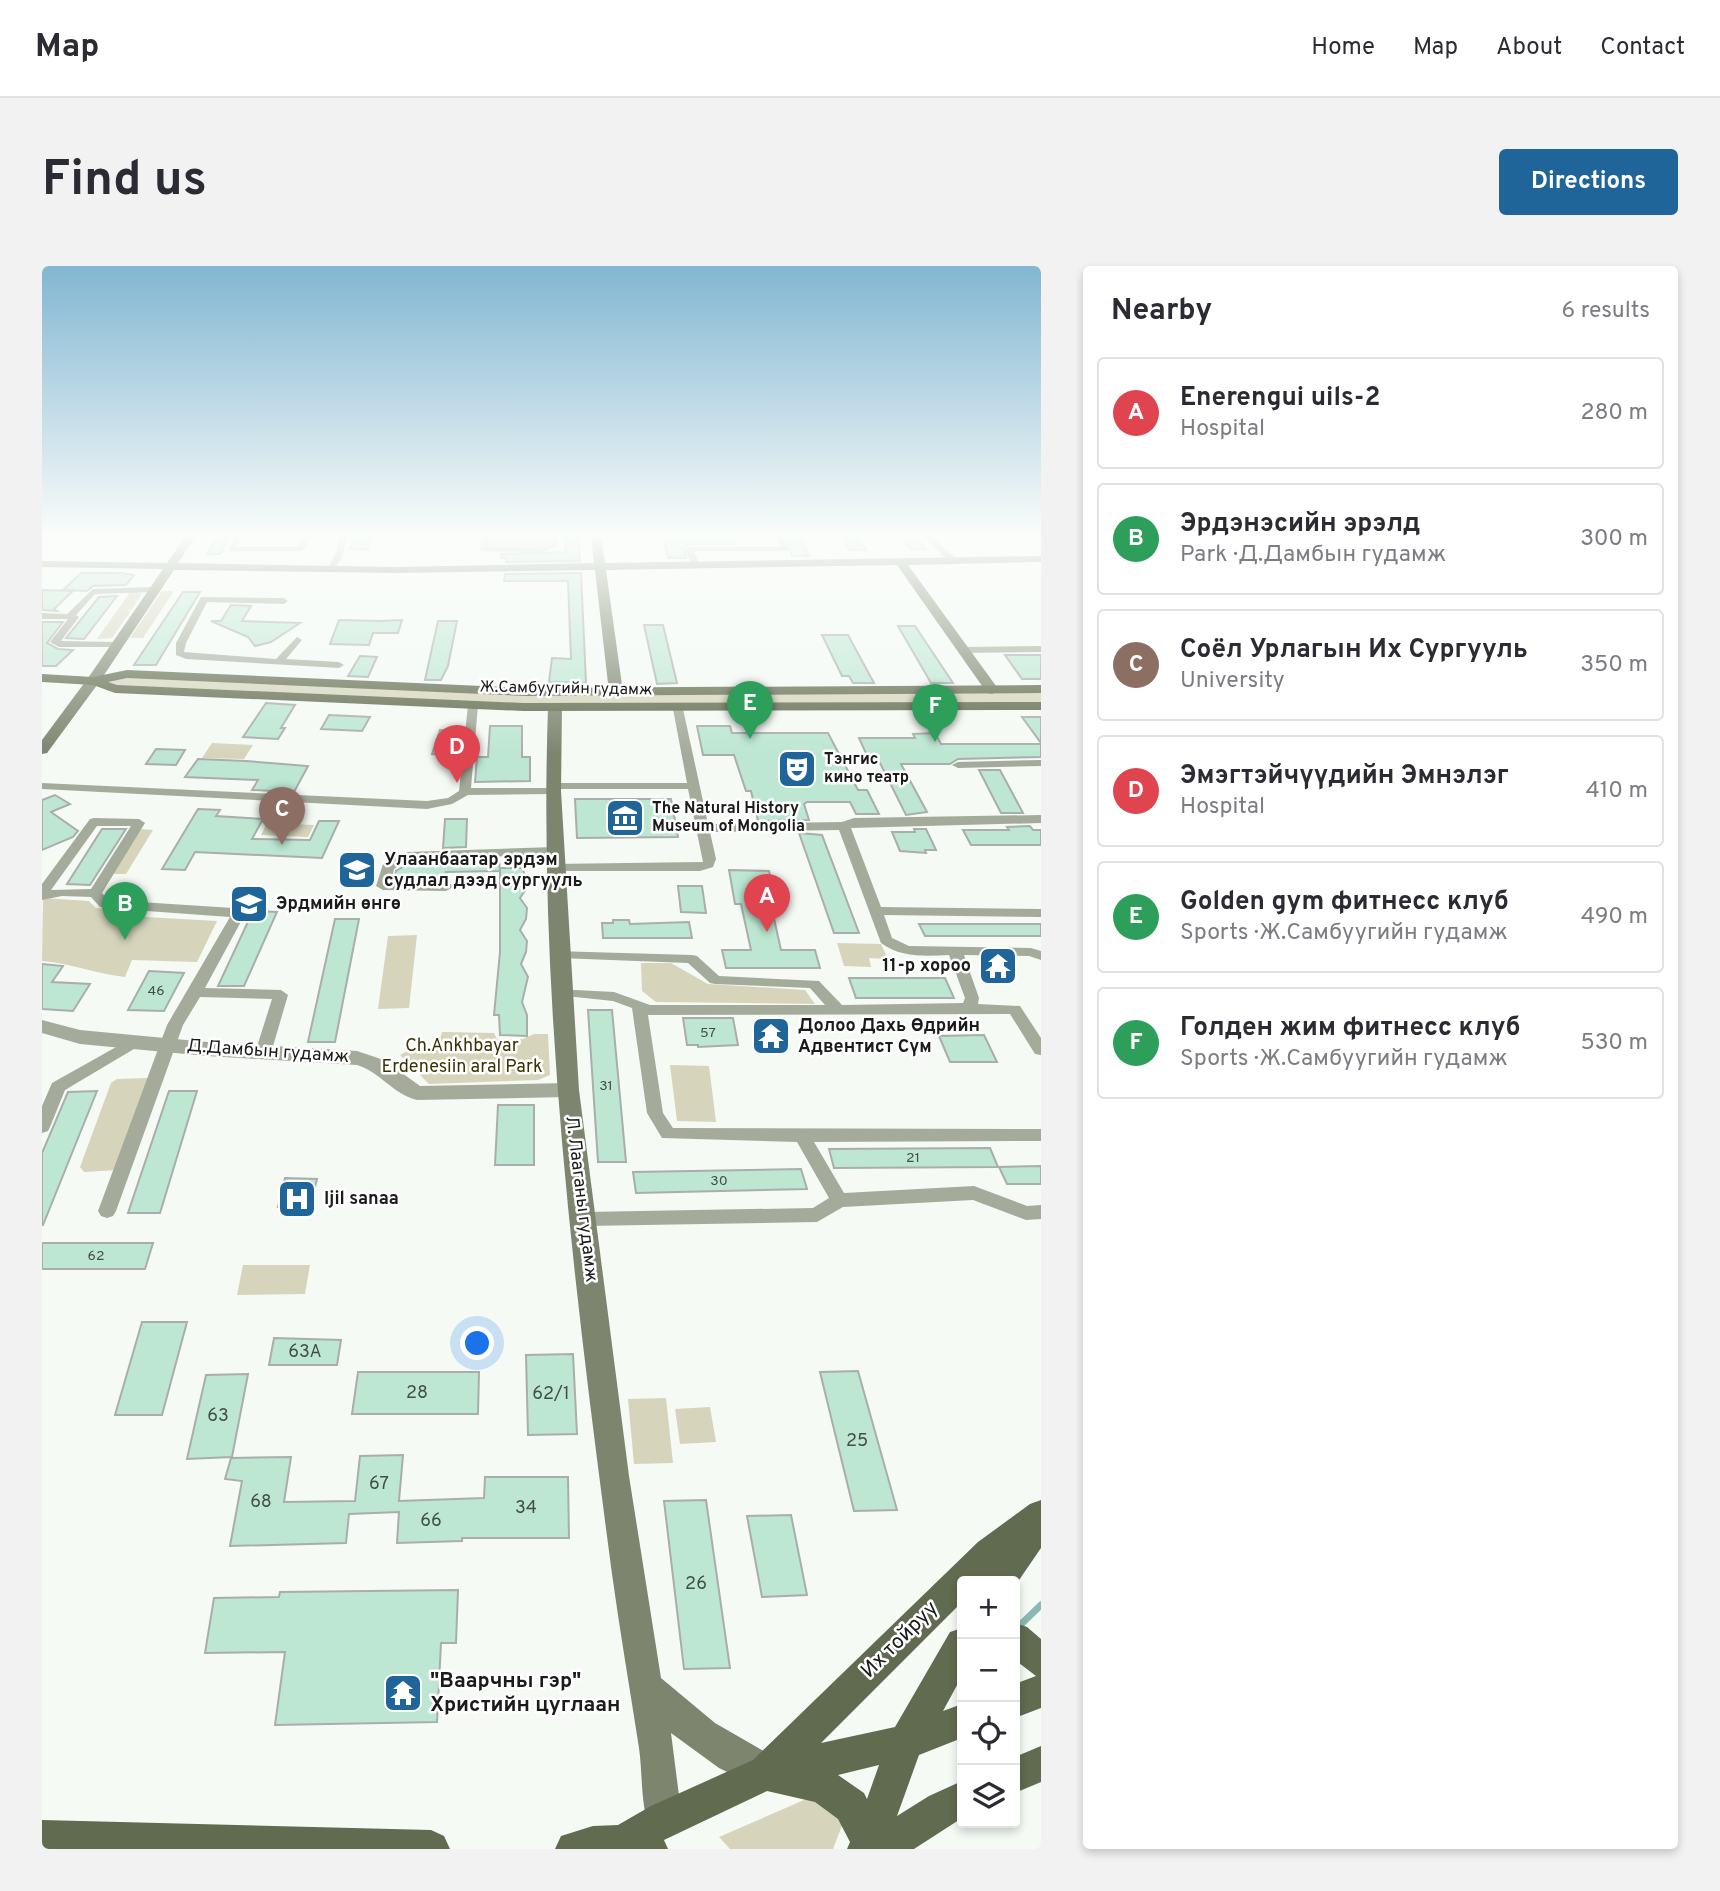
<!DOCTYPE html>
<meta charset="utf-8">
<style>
body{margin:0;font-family:Overpass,sans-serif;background:#f2f2f3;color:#2b2b33}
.controls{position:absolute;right:21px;bottom:21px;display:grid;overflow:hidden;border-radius:7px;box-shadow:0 4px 10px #0003}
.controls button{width:63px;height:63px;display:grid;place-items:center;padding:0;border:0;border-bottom:2px solid #e1e1e2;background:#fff;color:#2b2b33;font:35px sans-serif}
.you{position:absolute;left:436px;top:1078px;width:24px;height:24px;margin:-18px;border:5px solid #fff;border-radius:50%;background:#1a73e8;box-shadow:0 0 0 10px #1a73e833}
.badge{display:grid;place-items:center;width:46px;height:46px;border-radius:50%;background:#1f659a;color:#fff;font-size:23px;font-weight:700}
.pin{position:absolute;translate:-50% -58px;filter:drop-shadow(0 2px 4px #0008)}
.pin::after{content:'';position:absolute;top:37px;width:24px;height:21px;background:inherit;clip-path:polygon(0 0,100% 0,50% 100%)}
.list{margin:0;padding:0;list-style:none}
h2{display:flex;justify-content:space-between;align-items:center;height:91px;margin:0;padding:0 28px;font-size:30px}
h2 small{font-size:23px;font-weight:400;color:#7c7c81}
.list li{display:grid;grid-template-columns:46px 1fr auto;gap:21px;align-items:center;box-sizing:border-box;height:112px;margin:0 14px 14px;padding:0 14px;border:2px solid #e1e1e2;border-radius:7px}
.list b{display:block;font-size:26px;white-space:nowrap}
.list p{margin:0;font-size:23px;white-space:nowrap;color:#7c7c81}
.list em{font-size:23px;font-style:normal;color:#7c7c81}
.icon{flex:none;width:38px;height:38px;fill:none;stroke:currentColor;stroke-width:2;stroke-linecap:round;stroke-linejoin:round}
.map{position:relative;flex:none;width:999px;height:1583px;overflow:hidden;border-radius:7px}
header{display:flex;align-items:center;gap:42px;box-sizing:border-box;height:98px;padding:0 35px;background:#fff;border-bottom:2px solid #e1e1e2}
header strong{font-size:33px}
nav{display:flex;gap:38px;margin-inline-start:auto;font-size:24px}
.intro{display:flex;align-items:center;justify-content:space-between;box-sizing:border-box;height:168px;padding:0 42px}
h1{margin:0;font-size:49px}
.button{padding:18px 32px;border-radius:7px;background:#1f659a;color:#fff;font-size:24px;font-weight:700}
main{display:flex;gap:42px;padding:0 42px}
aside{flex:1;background:#fff;border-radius:7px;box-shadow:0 4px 10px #0003}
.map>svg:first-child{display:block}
</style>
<header>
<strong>Map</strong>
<nav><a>Home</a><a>Map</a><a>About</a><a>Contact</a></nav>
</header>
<div class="intro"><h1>Find us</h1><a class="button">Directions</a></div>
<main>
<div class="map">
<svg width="999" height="1583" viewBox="0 0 999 1583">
<rect width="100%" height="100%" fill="#f5faf5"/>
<g fill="#d6d5bc">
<path d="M446,268h61v14h-63z"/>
<path d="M89,325l11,3 -10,15 -5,2 3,1 -18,26 -15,1z"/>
<path d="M120,325h12l-31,47h-13z"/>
<path d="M77,411l282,12 640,4v10l-512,1 -412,-16 -10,-6z"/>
<path d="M170,477l41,2 -9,14 -42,-1z"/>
<path d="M225,557l47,2 -6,12 -47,-2z"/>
<path d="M98,563l13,1 -27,44h-14z"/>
<path d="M1,632l46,3 7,7 16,1 -2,6 107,6 -20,41 -65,-2 -7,17c-29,-3 -54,-14 -83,-16z"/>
<path d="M375,669l-8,73 -31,1 10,-73z"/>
<path d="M795,677l44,1 7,15 -19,-1 2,9 -27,-1z"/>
<path d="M599,697h30l37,21 97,6 10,14 -159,-2 -14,-11z"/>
<path d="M400,766l52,1 3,6h26l11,-5h14l2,41 -12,5 -109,4 -29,-29 9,-5 29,-3z"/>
<path d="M628,799l39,1 7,56 -39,-1z"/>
<path d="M106,812l-30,92 -34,2 -4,-5 31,-84 6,-4z"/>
<path d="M201,999h67l-5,29 -68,1z"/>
<path d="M624,1132l7,65 -39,1 -6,-65z"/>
<path d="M668,1141l6,35 -36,2 -5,-35z"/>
<path d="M788,1531l13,26 -10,26h-103l-11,-12 85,-37z"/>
</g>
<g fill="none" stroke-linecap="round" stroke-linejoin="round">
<path stroke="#89b9b2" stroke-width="7" d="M973,1364l26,-25"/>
</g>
<g fill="#bde7d3" stroke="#a9aeac" stroke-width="2">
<path d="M178,268h13l-13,20h-13z"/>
<path d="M522,268h14l2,27 -74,1v-4h-5v-4l65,-2z"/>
<path d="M621,268h70l3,10h-47l-6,4 3,10h-18z"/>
<path d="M743,268h13l11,22h-17z"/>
<path d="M798,268h16l10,16h-17z"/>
<path d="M857,268h15l12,15h-15z"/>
<path d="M314,269h16l-5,14h-17z"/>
<path d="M39,307h40l13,2 -8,10 -33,1 -6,5 -24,-1z"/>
<path d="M539,307l5,110 -37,-1 3,-24 19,1 -3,-78h-64l1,-7z"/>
<path d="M0,324l31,1 -19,18 3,2 -15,-1z"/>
<path d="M141,326h17l-44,73h-22z"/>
<path d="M75,330l-33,43 -18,-1 33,-41z"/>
<path d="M189,339l20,1 -9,15 58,2 -29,19 -16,4 -7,-9 -37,-16h10z"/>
<path d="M297,354l41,1 22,-1 -4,13h-25l-4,12 -39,-1z"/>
<path d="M396,355h19l-9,45 -7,14h-16z"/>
<path d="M0,356h21l-16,21 11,6 15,1 -17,16h-14z"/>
<path d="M602,359h19l14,58 -20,1z"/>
<path d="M856,360h17l38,57h-22z"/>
<path d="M780,369h26l26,48h-21l-4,-7h-7z"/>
<path d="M963,389h36v24h-19z"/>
<path d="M318,390l17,1 -9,20 -20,-1z"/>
<path d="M224,437l29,2 -14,23h4l-7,11 -35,-2z"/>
<path d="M287,449l41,2 -8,14 -41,-2z"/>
<path d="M980,451h19v26z"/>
<path d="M448,460h32v31h8v24l-55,1 2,-25h11z"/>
<path d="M655,460h33l2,7h96l30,57h9l12,24h-23l-6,-12h-43l-3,2 5,16 -51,1 -7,-30h-5l-12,-36h-31z"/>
<path d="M398,464l23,2 -6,23 -25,-1z"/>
<path d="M893,467l6,11h100v13l-83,2 -8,5h-49l26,48 -21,3 -26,-52 -11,-3 -10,-22h56l-2,-4z"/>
<path d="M114,483l29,1 -9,15 -30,-1z"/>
<path d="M156,493l48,2 62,5 -14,26 -42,-2 6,-10 -73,-3z"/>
<path d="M937,504h21l23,43h-22z"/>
<path d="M13,529l15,9 -19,8 27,19 -5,6 -31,13v-50z"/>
<path d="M533,533h96l7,38 -101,1z"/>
<path d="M156,543l22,1 -4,6 47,3 -11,20 58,1 9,-19h20l-17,37 -127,-6 -10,18 -23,-1z"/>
<path d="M403,553h22l-1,28 -23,1z"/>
<path d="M988,560l3,4h8v15h-70l-8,-15h46l-2,-3z"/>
<path d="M60,563h24l-36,56 -23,-1z"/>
<path d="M872,563h12l10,21h-11l1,3 -26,-2 -8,-19h23z"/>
<path d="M757,567l23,2 37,98h-25z"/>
<path d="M450,593l7,1 1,11 -54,1 -1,6 -51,1 2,-8 10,-6 35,1 1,-5z"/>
<path d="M458,602h23l1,6 2,15 -6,9 7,10 -1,11 -6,11 7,11 -1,11 -5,12 7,13 -6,25 5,13v21l-27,-1 -1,-20h-5l6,-63z"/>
<path d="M687,604l40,1 8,34h-6l10,45h34l5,18h-94l-4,-18h29l-10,-46h-6z"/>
<path d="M636,620h24l4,27 -25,-1z"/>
<path d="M211,645l24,1 -33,74h-26z"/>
<path d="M293,653h24l-24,123h-27z"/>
<path d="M571,654h16l1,4 59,-2 3,16h-89l-1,-15h11z"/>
<path d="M877,658h122v12h-116z"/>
<path d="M0,698l21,2 -11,16 38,2 -17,27 -31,-2z"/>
<path d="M107,705l35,2 -20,38 -36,-1z"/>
<path d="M807,712h96l9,20h-98z"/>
<path d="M546,744h24l14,152h-28z"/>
<path d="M641,752h50l5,27 -40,2v-2h-11z"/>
<path d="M942,769l13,27h-47l-11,-26z"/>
<path d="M55,825l-54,134h-1v-72l26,-61z"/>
<path d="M127,825h28l-37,122h-32z"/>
<path d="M456,839h36v60h-39z"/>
<path d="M948,882l8,19 -164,1 -5,-19z"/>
<path d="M999,900v18h-34l-8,-17z"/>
<path d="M759,903l6,20 -171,4 -3,-21z"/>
<path d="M243,912l32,1 -7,28h-32z"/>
<path d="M0,977h111l-8,26h-103z"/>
<path d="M100,1056h45l-25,93h-47z"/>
<path d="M232,1072l67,2 -4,25h-68z"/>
<path d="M531,1088l4,80 -49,1 -2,-80z"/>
<path d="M816,1105l39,139 -43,1 -34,-139z"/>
<path d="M316,1106h121l-1,42h-126z"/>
<path d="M206,1108l-16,83 -45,2 19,-84z"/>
<path d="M361,1189l-4,46 85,-3 1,-21h83l1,61h-107v3l-65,2 2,-31 -50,2 -3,29 -116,3 12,-65 -17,-2 6,-21 60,-1 -7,45 71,-1 5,-45z"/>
<path d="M664,1234l24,168 -46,1 -20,-168z"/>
<path d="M749,1249l16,80 -45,2 -15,-81z"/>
<path d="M416,1324l-2,53h-15l-4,79 -162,3 10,-73 -80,1 9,-55 65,-1 1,-5z"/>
</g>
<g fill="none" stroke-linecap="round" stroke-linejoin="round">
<g fill="#a5ab9b" fill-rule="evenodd">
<path d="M194,268h8l-8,13h62l6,-13h8l-7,15 -4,2h-73z"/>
<path d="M297,268h8c-2,13 -4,28 -15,36l-4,-2 9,-17z"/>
<path d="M440,268h8l-2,13 53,1 9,-3 -1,-11h8l1,12 -16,6 -58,-1 -4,-2z"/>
<path d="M732,268h8l7,17h-95l6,15 -4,2 -4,-2 -7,-17 4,-2h92z"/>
<path d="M880,268h8l24,23v4h-6z"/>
<path d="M110,321l4,3 -1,2 -60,2 -19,21 3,2 -18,24 54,1 3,1v4h-59l-9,-5 18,-23h-26v-6l25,1 26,-25z"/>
<path d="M159,331l83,1 4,3 -4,3 -77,-2 -21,41 -2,9 92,7 21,-22 5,3 -16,19 53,3 5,3 -5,3 -153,-9 -10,-4v-12z"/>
<path d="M999,380v6l-79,1 -5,-3 5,-3z"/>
<path d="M431,436l5,3 -7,83h77l1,-4 4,-1h134l-14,-74 5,-3 5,3 25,115 134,-2 12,-4 187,-3v8l-190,5 30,79 160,2v8l-157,-2 8,23 17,8 122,2 10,3v9l-12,-4 -65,-1 15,43 -1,6 42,2 21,32v17l-6,-1 -25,-40 -362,1 15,98 10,15 368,1v12l-227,1 30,51 130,-7 53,20 14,-1v14l-15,1 -53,-20 -130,7 -26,15 -232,4 -6,-2 -3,-5 3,-5 6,-2 228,-4 16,-10 -32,-56 -135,-4 -15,-25 -15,-105 -19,-7 -57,-6 -2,-3 2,-3 58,3 36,13h175l-15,-17 -95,-4 -5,-1 -22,-20 -129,-5 -5,-1 -2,-3 2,-3 138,4 5,1 22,20 100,5 23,24 121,-2 2,-5 -16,-43c-23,1 -48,3 -68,-12l-42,-113 -129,2 6,27 -3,8 -13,4h-143l-5,-1v-6l151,-2 -15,-73h-130l-1,4 -4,1 -85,1 -16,9 -25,5 -385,-20v-6l385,18 21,-3 11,-7 9,-86z"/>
<path d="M999,494v6l-83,2 -6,-3 6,-3z"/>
<path d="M52,552l45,1 6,4 -43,70 7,7 124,8 11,8 -39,72 76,2 7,5 -17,58 -8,5 -8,-5 17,-54 -72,-2 -17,28 -67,186 -3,5 -6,2 -6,-2 -3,-5 69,-186 63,-108 -125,-9 -5,-1 -9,-10 -29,-1 -20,4v-16l48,-65zM55,560h34l-40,63 -40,1z"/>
<path d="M513,581l4,1v6l-148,6 -17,9 -3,13 60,2 2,3 -7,4 -63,-1 -7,-4 7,-22 25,-12z"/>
<path d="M92,771l5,1 3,4 -3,4 -74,44 -15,37 -2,4 -6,2v-27l10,-23z"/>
</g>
<path fill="#a5ab9b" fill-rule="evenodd" d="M0,754l38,10 127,12 150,9 27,9 36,26 148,-3 8,2 3,5 -3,5 -8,2 -151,3c-24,-6 -37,-28 -60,-35l-150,-9 -127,-12 -38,-11z"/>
<g fill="#7d856f" fill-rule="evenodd">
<path d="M145,268h10l-19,29 218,4 198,-4 -3,-29h10l4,29 436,-7v6l-133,3 91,125 -7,4 -5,-1 -90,-128 -291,5 17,122 -7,4 -7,-4 -14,-122 -199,3 -222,-3 -74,111 -53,72 -5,1v-14l46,-62 75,-109 -121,-2v-6l125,2z"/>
<path d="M513,437l7,4 -1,84 18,299 50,386 32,202 54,45 64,37 5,13 -5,13 -13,5 -47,-23 -48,-35 11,86 -5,13 -13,5 -13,-5c-11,-26 -8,-56 -12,-84 -9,-58 -19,-116 -27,-174 -38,-287 -74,-577 -64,-867z"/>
</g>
<g fill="#616b4f" fill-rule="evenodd">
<path d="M85,404l399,18 515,-3v8l-515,3 -399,-18 -19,4 9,3 407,18 517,-1v8l-517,1 -409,-18 -22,-8 -51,-3v-8l51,3z"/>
<path d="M999,1234v48l-26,38v-5h-53v21l-141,141 74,-16 55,-95 12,-4v48l-19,35 19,-7v34l-43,17 -22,61 32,-20 33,-15v37l-48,31h-67l3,-7 -12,-23 -23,-17 -48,-11 -103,49 4,9h-113l6,-13 32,-10 25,-1 33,-19 102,-46 225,-218 52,-38zM837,1499l-12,34 -3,-6 -26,-18z"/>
<path d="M973,1357l12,4 14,12v69l-26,10v-34l21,-8 -21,-16z"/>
<path d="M999,1480v36l-26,11v-36z"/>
<path d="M0,1554l389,10 13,6 6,13h-408z"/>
</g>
</g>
<linearGradient id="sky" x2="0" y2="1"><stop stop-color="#82b6d2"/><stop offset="0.55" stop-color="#fafdfa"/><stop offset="1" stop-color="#fafdfa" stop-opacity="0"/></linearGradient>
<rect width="999" height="489" fill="url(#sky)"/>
<defs>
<symbol id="theatre-square" viewBox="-11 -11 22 22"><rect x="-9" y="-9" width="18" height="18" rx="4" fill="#1f659a" stroke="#fff"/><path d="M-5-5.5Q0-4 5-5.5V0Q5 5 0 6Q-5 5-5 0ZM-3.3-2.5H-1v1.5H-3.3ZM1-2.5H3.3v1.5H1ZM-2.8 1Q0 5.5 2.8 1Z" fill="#fff"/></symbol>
<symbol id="museum-square" viewBox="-11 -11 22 22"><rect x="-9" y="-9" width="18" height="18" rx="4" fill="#1f659a" stroke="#fff"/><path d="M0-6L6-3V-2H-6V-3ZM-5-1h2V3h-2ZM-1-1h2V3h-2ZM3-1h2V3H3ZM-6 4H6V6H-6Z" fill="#fff"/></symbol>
<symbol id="university-square" viewBox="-11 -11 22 22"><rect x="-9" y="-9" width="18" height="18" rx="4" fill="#1f659a" stroke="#fff"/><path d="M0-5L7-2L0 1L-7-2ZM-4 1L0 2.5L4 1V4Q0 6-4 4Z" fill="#fff"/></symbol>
<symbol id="temple-square" viewBox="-11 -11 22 22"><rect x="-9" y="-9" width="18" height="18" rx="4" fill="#1f659a" stroke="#fff"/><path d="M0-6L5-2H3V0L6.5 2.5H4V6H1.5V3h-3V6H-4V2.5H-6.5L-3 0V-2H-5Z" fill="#fff"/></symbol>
<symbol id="hospital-square" viewBox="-11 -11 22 22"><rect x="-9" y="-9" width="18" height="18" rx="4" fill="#1f659a" stroke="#fff"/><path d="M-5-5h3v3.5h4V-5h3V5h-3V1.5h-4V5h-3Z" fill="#fff"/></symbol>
</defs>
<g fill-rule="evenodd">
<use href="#theatre-square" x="733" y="481" width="44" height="44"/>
<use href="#museum-square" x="561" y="530" width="44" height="44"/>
<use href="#university-square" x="293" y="582" width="44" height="44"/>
<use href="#university-square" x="185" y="616" width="44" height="44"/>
<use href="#temple-square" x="934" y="678" width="44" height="44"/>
<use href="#temple-square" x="707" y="748" width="44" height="44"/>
<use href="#hospital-square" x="233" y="911" width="44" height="44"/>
<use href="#temple-square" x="339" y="1405" width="44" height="44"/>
</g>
<g text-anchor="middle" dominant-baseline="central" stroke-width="5" stroke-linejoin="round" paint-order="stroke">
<g font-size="14" fill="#434e48">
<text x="114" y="725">46</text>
<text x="666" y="767">57</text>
<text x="564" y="820">31</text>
<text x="871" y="892">21</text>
<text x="677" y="915">30</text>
<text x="54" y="990">62</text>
</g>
<g font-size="16" fill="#1a1b1a" stroke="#fff">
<text transform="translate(524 423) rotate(1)">Ж.Самбуугийн гудамж</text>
</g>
<g font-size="16" font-weight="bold" fill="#1a1b1a" stroke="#fff" text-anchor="start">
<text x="782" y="494">Тэнгис<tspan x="782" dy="18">кино театр</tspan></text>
<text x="610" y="543">The Natural History<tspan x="610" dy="18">Museum of Mongolia</tspan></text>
</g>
<g font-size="18" font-weight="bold" fill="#1a1b1a" stroke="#fff" text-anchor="start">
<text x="342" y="594">Улаанбаатар эрдэм<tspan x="342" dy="21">судлал дээд сургууль</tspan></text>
<text x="234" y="638">Эрдмийн өнгө</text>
<text x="929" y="700" text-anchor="end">11-р хороо</text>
<text x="756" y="760">Долоо Дахь Өдрийн<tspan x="756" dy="21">Адвентист Сүм</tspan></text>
<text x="282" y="933">Ijil sanaa</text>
</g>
<g font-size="18" fill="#373302" stroke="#fff">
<text x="420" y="780">Ch.Ankhbayar<tspan x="420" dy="21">Erdenesiin aral Park</tspan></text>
</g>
<g font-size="18" fill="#1a1b1a" stroke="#fff">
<text transform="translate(226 786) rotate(4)">Д.Дамбын гудамж</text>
<text transform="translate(539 933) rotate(83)">Л. Лааганы гудамж</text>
</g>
<g font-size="18" fill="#434e48">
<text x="263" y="1086">63A</text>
<text x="375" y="1127">28</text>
<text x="509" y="1128">62/1</text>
<text x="176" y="1150">63</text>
<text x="815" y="1175">25</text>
<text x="337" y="1218">67</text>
<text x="219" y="1236">68</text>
<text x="484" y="1242">34</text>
<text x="389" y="1255">66</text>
<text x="654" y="1318">26</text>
</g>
<g font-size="21" fill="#1a1b1a" stroke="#fff">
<text transform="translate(858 1374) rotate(-45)">Их тойруу</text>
</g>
<g font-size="21" font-weight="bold" fill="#1a1b1a" stroke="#fff" text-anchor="start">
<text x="388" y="1415">"Ваарчны гэр"<tspan x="388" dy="24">Христийн цуглаан</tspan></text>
</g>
</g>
</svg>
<div class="controls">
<button>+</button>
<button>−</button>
<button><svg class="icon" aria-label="locate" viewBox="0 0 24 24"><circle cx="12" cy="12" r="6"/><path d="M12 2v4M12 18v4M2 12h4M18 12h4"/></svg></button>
<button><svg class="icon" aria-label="layers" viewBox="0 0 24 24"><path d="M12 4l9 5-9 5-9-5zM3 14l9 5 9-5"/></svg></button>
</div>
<div class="you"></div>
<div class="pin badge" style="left:725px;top:666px;background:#e0444e">A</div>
<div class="pin badge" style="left:83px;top:674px;background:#2e9e5b">B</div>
<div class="pin badge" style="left:240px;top:579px;background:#8d6e63">C</div>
<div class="pin badge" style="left:415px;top:517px;background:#e0444e">D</div>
<div class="pin badge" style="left:708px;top:473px;background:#2e9e5b">E</div>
<div class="pin badge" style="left:893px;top:476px;background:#2e9e5b">F</div>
</div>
<aside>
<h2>Nearby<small>6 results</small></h2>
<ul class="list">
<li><span class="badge" style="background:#e0444e">A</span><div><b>Enerengui uils-2</b><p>Hospital</p></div><em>280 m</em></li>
<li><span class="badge" style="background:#2e9e5b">B</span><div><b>Эрдэнэсийн эрэлд</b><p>Park · Д.Дамбын гудамж</p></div><em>300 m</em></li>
<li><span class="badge" style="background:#8d6e63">C</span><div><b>Соёл Урлагын Их Сургууль</b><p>University</p></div><em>350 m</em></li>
<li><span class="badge" style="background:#e0444e">D</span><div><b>Эмэгтэйчүүдийн Эмнэлэг</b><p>Hospital</p></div><em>410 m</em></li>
<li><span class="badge" style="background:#2e9e5b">E</span><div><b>Golden gym фитнесс клуб</b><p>Sports · Ж.Самбуугийн гудамж</p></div><em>490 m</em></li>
<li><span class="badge" style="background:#2e9e5b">F</span><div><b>Голден жим фитнесс клуб</b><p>Sports · Ж.Самбуугийн гудамж</p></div><em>530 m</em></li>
</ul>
</aside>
</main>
